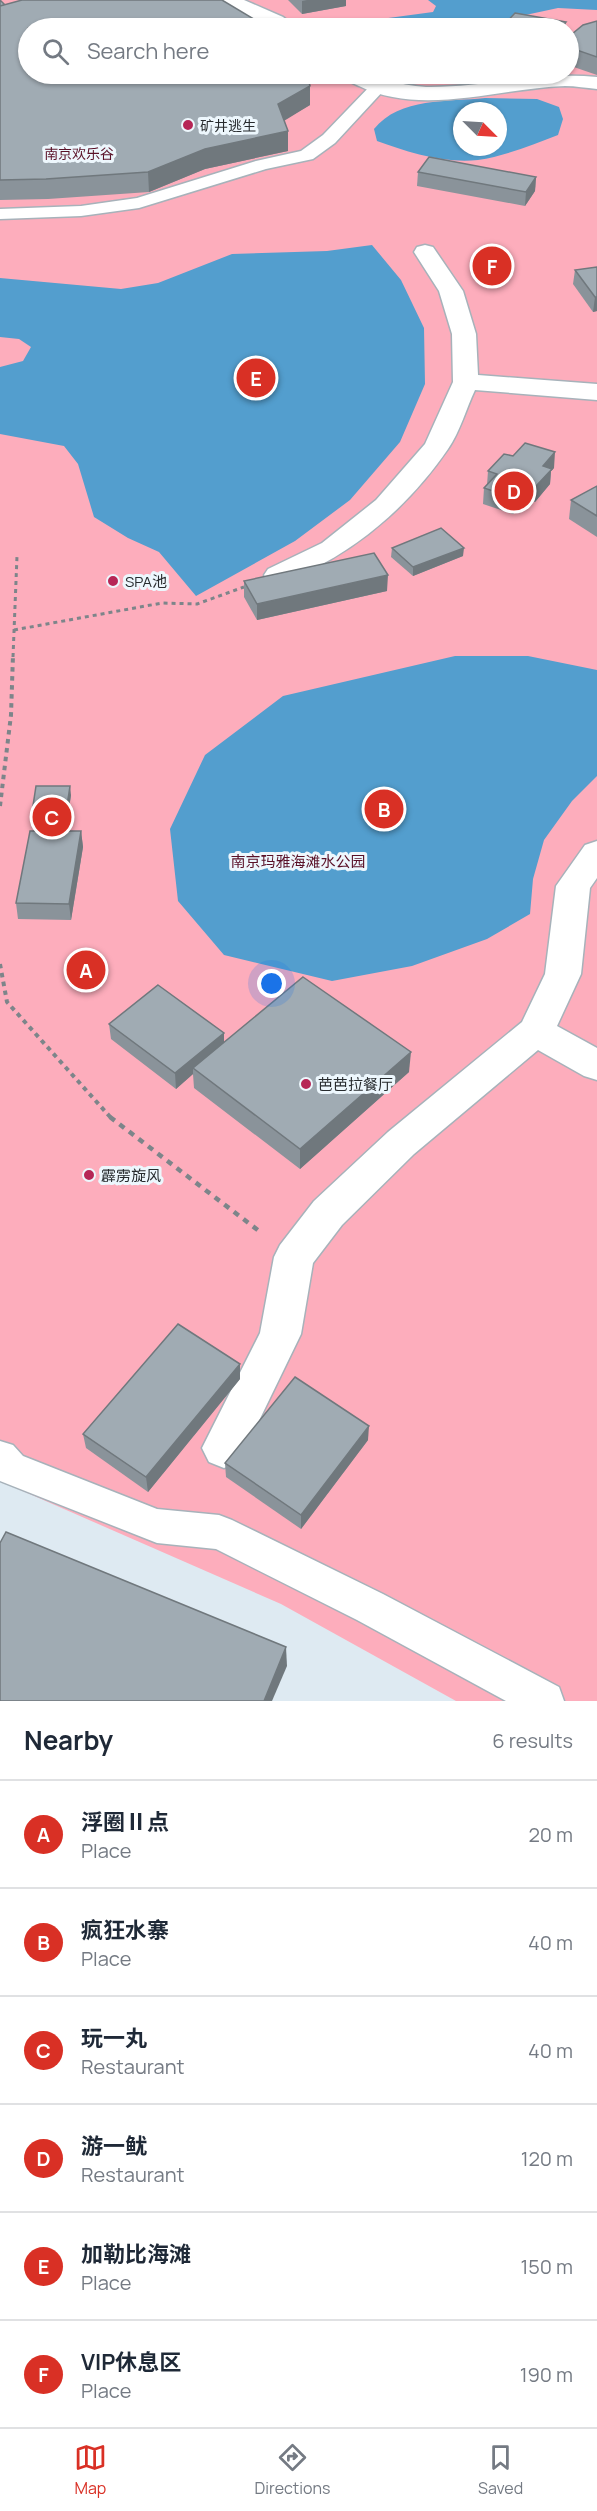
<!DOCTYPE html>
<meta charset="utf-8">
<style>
body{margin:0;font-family:Manrope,"Noto Sans SC",sans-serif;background:#f2f2f3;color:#1f2937}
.compass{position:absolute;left:453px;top:102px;width:54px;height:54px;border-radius:50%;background:#fff;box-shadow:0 2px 4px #0004;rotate:114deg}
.you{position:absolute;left:272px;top:984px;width:21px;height:21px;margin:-15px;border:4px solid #fff;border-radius:50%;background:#1a73e8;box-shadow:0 0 0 9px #1a73e833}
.badge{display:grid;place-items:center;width:39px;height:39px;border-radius:50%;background:#d93025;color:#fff;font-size:20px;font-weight:700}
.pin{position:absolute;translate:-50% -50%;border:3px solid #fff;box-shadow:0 2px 6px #0006}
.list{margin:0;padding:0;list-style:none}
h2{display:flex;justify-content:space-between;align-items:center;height:78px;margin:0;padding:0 24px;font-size:26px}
h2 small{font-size:20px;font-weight:400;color:#747a83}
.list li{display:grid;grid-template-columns:39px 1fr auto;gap:18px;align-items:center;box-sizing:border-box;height:108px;padding:0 24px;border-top:2px solid #e0e1e3}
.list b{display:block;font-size:22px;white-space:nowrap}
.list p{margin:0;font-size:20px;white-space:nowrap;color:#747a83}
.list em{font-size:20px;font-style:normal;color:#747a83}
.icon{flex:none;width:33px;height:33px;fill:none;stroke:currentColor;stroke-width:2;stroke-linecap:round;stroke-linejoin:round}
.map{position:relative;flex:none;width:597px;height:1701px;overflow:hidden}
.search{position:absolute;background:#fff;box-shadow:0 2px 4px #0004;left:18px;right:18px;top:18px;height:66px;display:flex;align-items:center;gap:15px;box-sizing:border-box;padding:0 21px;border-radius:33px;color:#747a83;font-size:22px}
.sheet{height:726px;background:#fff}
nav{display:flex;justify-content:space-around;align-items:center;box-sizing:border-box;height:84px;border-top:2px solid #e0e1e3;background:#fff;font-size:16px;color:#747a83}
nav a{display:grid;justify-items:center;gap:3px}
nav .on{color:#d93025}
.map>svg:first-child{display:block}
</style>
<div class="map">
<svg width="597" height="1701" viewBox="0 0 597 1701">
<rect width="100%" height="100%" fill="#deeaf2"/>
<path fill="#fdadbc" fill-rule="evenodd" d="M0,0h597v1701h-141l-175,-97 -281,-123zM28,28h540v46h-540zM462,111h36v36h-36z"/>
<g fill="#539ece" fill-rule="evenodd">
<path d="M428,0h169v10l-39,-2 -51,11 -27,9h-28l-25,-5 -38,5h-34l11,-7 67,-9 3,-6z"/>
<path d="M485,98l52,1 22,8 4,12 -5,16c-26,10 -53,21 -80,25 -33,4 -71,-8 -101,-19l-3,-12c26,-32 74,-27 111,-31zM462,111h36v36h-36z"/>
<path d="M372,245l29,35 23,48 1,56 -25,58 -50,58 -55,41 -99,55 -37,-44 -31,-14 -34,-21 -16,-53 -14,-18 -64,-12v-67l23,-6 8,-14 -12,-8 -19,-2v-59l121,11 37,-6 74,-29 95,-3z"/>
<path d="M455,656h73l69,14v106l-25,25 -28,39 -11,39 -3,35 -43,25 -75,27 -80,15 -108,-26 -46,-54 -8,-72 35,-74 78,-59z"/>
</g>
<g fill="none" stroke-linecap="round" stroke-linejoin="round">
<defs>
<g id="lane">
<path d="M379,81l6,2 2,3 -2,3 -50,54 -22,16 -47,10 -127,39 -58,8 -81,3v-10l81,-3 56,-8 119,-37 45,-10 22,-16 50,-52z"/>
<path d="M0,1441l13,4 10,11 134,53 62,6 13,5 151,74 176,93 5,14h-58l-149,-81 -141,-71 -59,-6 -157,-62z"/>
</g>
<g id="street">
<path d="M219,0h25l39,17 14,11h-22l-54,-24z"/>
<path d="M340,74c28,-3 55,12 86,13 58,1 113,-16 171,-10v12c-11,-1 -21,-3 -32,-3 -66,2 -143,31 -206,0 -7,-3 -15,-6 -19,-12z"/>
<path d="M425,245l8,2 30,44 13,43 2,41 119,9v16l-122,-10c-9,19 -15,42 -27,59 -35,51 -82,94 -137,121 -15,7 -27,15 -43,11l-4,-6 4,-6 54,-26 54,-43 49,-56 28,-62 -1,-48 -13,-43 -25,-39 3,-5z"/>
<path d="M597,841v37l-7,10 -9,86 -24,52 40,22v32l-13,-4 -46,-26 -124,104 -72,71 -29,38 -12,71 -62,128 -15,6 -15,-6 -7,-14 58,-115 14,-76 6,-12 34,-44 74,-69 134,-110 23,-48 11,-88 29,-41z"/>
</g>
</defs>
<use href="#lane" stroke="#a7b2ba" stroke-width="3"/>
<use href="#street" stroke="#a7b2ba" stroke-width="3"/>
<g stroke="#7d858a" stroke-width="3" stroke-dasharray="4 4" stroke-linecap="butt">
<path d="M14,630l148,-27 35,1 47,-17"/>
<path d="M13,657l4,-101"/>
</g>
<g stroke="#7d858a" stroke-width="4" stroke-dasharray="4.5 4.5" stroke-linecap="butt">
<path d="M0,806l11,-91 2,-60"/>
<path d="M0,964l7,38 105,117"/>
</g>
<path stroke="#7d858a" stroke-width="4.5" stroke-dasharray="6 6" stroke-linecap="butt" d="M110,1117l149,114"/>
<use href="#lane" fill="#fff" fill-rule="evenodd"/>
<use href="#street" fill="#fff" fill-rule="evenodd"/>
</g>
<g fill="#8a939a">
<path d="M0,0l5,5 305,81v19l-26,15 4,31 -83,18 -56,23 -101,7 -48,1z"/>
<path d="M288,0h58v6l-44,8z"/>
<path d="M597,21v54l-29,-10v-27z"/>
<path d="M418,172l118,5 -1,14 -10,15 -108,-20z"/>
<path d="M597,267v44l-4,1 -20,-28 2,-14z"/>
<path d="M554,468l-3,3 -1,13 -15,18 -9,-3 -13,15 -30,-10 1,-16 3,-3 1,-14z"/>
<path d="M597,486v51l-28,-18 2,-19z"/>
<path d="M392,548l71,8 -50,20 -22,-19z"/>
<path d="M244,581l143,10 -130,29 -13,-23z"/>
<path d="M71,795l-5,33h-34l-1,-9z"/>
<path d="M81,831l2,16 -12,73 -53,-1 -2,-16z"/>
<path d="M109,1024l115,9v10l185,29 -109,97 -106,-81 -1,-14 -17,15 -65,-50z"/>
<path d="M240,1379l-92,113 -62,-44 -3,-14z"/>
<path d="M368,1440l-67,89 -75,-52 -1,-14z"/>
</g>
<g fill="#70787d">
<path d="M307,0h39v6l-44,8v-13z"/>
<path d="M566,22l-1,6h-5z"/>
<path d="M310,86v19l-31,19 -1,-20z"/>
<path d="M288,131v20l-83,18 -56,23 -1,-20 57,-23z"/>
<path d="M536,177l-1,14 -10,15 1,-14z"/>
<path d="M595,297h2v14l-4,1z"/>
<path d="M555,452l-1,16 -3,3 -1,13 -15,18 1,-16 7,-20z"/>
<path d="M527,484l-1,15 -13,15 1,-16z"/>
<path d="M464,548l-1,8 -50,20v-9z"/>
<path d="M388,575l-1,16 -130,29v-16z"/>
<path d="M70,786l1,9 -5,33 -1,-9z"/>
<path d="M81,831l2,16 -12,73 -2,-16z"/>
<path d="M224,1033v15l-31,20v6l-17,15 -1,-16z"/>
<path d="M411,1052l-2,20 -109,97v-20z"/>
<path d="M240,1364v15l-92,113 -2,-15z"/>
<path d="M369,1426l-1,14 -67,89v-14z"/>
<path d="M286,1647l1,19 -15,35h-8z"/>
</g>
<g fill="#a0abb3" stroke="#70787d" stroke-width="1.5">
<path d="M0,0l5,5 -5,1z"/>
<path d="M22,0h200l47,28h-241v46h279l3,12 -32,18 10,27 -83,18 -57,23 -102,7 -46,1v-174z"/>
<path d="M515,13l51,9 -6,6h-59z"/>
<path d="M597,21v36l-29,-10v-9l4,-4 11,-9z"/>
<path d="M429,157l107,20 -10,15 -108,-20z"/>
<path d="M597,267v30h-2l-20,-27z"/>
<path d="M525,443l30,9 -12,14 9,3 -16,17 -9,-2 -13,14 -30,-10 13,-14 -9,-3 16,-17 9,2z"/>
<path d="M597,486v30l-26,-16z"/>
<path d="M441,528l23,20 -51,19 -21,-19z"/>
<path d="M374,553l14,22 -131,29 -13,-23z"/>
<path d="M36,786h34l-5,33h-34z"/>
<path d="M30,831h51l-12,73 -53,-1z"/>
<path d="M303,977l108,75 -111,97 -107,-81z"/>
<path d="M158,985l66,48 -49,40 -66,-49z"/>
<path d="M178,1324l62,40 -94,113 -63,-43z"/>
<path d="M295,1377l74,49 -68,89 -76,-52z"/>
<path d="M6,1532l280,115 -22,54h-264v-158z"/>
</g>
<g fill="#b62656" stroke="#edf7fd" stroke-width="2">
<circle cx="188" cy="125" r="6"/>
<circle cx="113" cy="581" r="6"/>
<circle cx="306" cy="1084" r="6"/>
<circle cx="89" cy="1175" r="6"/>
</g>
<g text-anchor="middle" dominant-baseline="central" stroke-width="6" stroke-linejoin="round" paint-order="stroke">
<g font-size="14" fill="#272b2e" stroke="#edf7fd" text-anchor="start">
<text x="200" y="125">矿井逃生</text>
</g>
<g font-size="14" fill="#591027" stroke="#edf7fd">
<text x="79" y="153">南京欢乐谷</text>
</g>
<g font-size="15" fill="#272b2e" stroke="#edf7fd" text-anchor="start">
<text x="125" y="581">SPA池</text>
<text x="318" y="1084">芭芭拉餐厅</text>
<text x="101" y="1175">霹雳旋风</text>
</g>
<g font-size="15" fill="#591027" stroke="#edf7fd">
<text x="298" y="861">南京玛雅海滩水公园</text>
</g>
</g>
</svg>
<svg class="compass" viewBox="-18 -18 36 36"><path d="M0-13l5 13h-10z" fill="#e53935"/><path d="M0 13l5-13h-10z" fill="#747a83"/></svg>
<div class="you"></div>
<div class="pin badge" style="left:86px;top:970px">A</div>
<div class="pin badge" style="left:384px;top:809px">B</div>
<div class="pin badge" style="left:52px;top:817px">C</div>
<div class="pin badge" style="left:514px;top:491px">D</div>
<div class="pin badge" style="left:256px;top:378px">E</div>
<div class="pin badge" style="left:492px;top:266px">F</div>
<div class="search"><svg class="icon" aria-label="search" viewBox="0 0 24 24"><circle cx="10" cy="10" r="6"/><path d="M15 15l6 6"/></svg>Search here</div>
</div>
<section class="sheet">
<h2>Nearby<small>6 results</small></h2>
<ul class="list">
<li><span class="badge">A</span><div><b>浮圈Ⅱ点</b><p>Place</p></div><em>20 m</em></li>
<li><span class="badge">B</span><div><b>疯狂水寨</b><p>Place</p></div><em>40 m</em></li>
<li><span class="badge">C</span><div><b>玩一丸</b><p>Restaurant</p></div><em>40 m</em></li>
<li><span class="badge">D</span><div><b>游一鱿</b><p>Restaurant</p></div><em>120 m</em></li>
<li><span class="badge">E</span><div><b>加勒比海滩</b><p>Place</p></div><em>150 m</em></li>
<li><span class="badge">F</span><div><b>VIP休息区</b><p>Place</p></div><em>190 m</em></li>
</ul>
</section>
<nav>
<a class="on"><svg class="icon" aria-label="map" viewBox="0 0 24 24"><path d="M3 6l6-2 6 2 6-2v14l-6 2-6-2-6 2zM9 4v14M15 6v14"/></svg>Map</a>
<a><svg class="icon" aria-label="directions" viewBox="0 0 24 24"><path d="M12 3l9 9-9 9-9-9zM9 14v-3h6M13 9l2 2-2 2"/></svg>Directions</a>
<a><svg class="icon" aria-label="saved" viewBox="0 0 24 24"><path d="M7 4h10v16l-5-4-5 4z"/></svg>Saved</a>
</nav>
